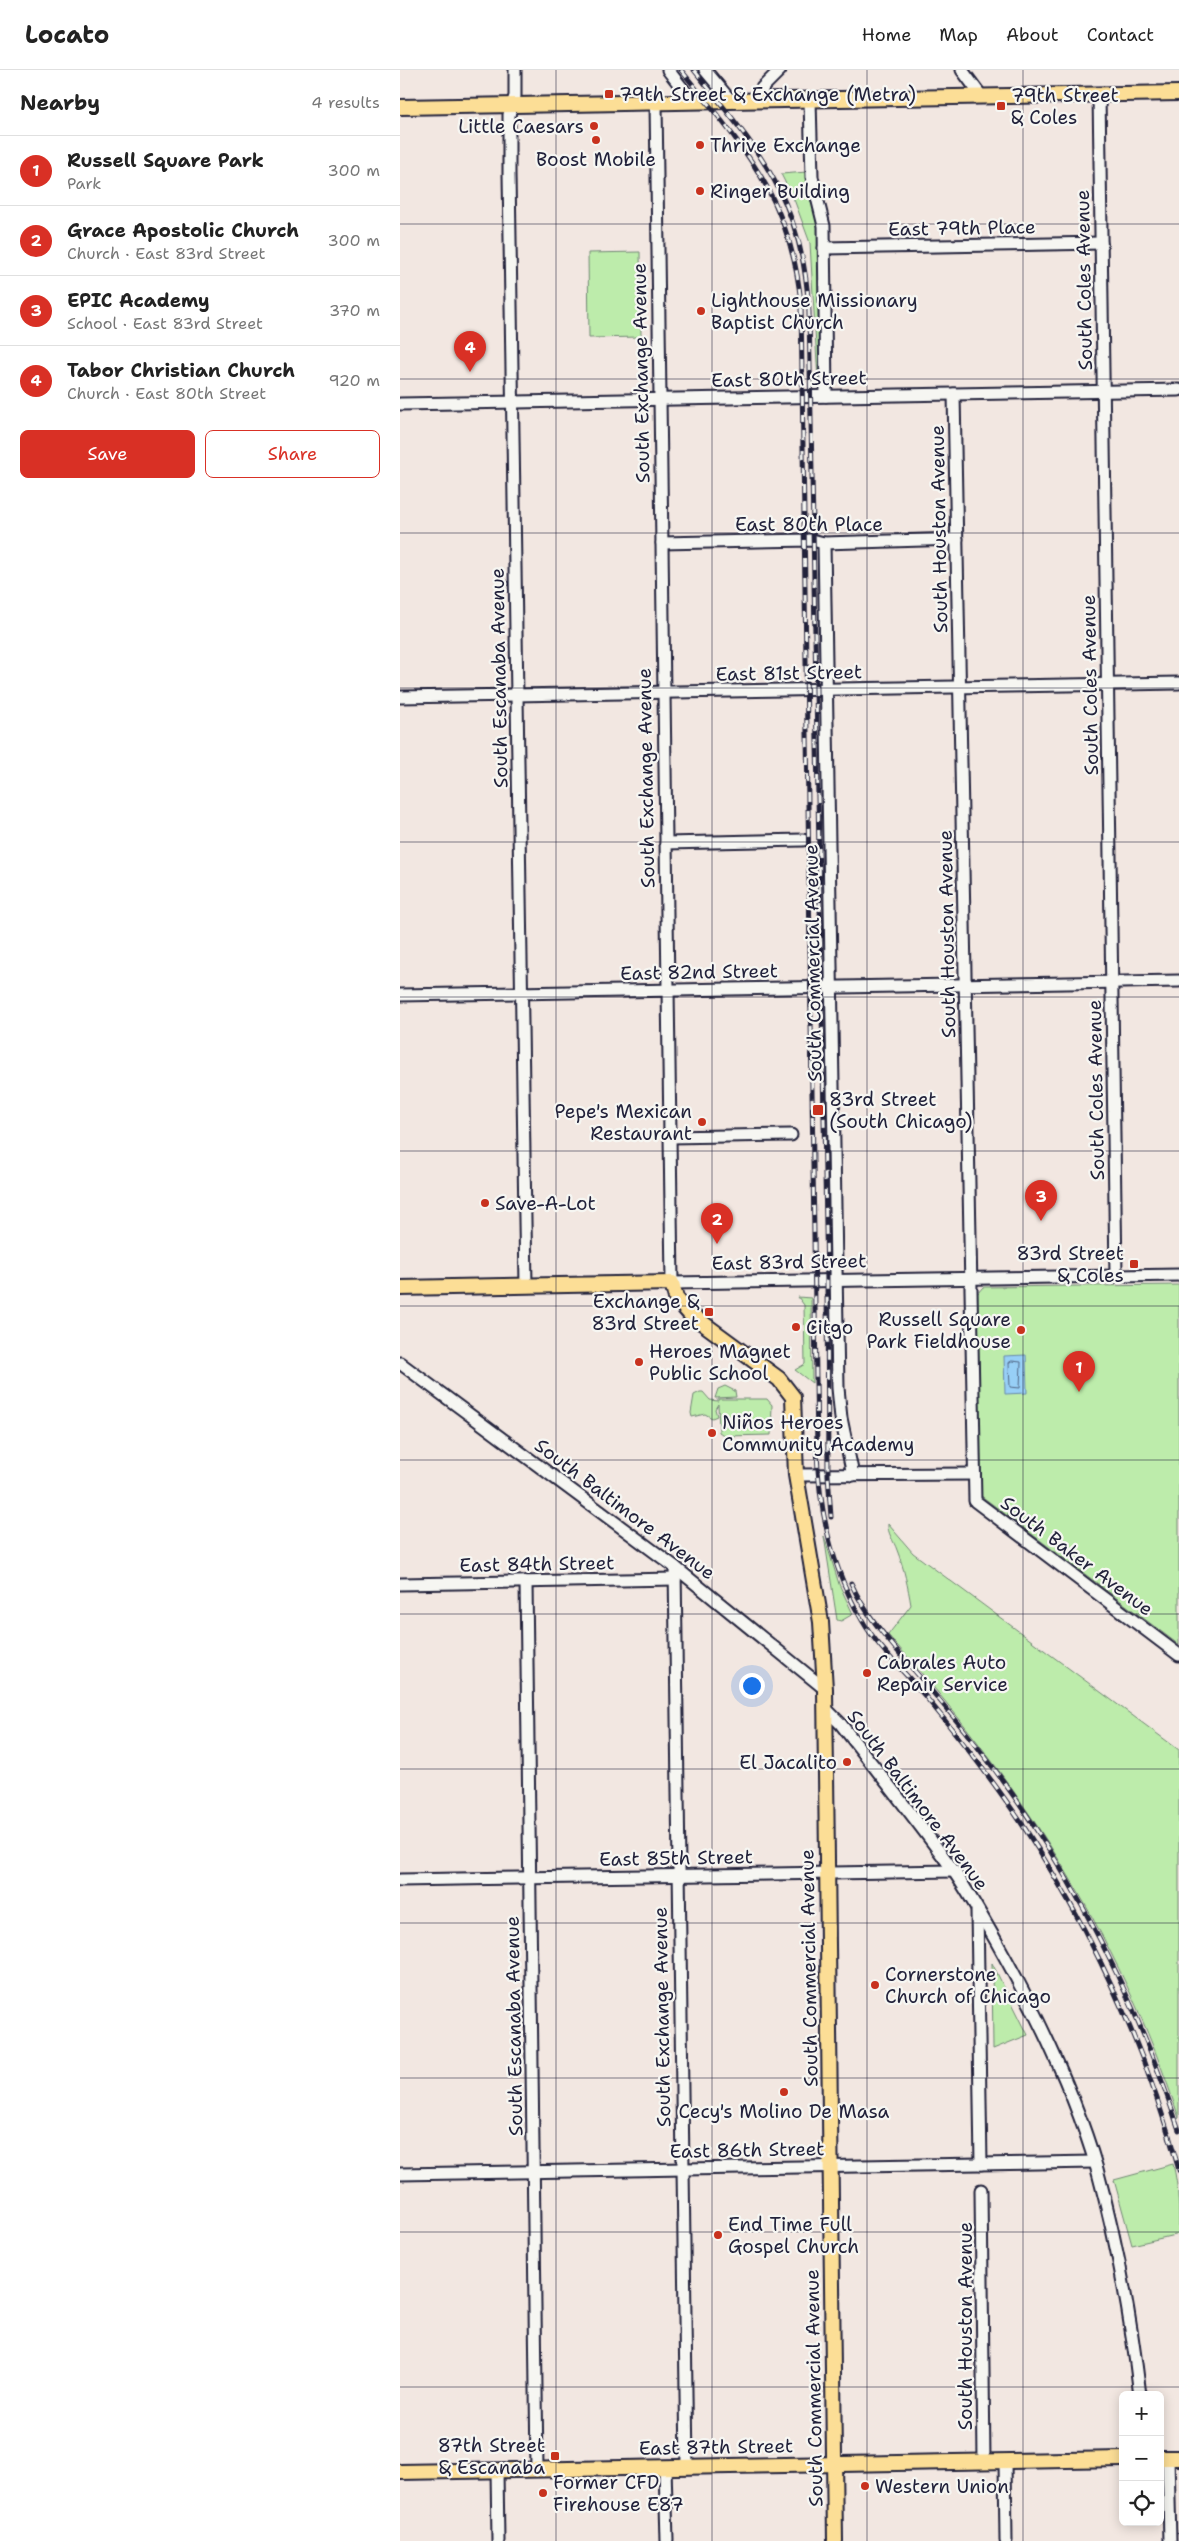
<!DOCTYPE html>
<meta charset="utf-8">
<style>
body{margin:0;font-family:"Shantell Sans",sans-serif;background:#f2f2f2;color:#222}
.controls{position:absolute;right:15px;bottom:15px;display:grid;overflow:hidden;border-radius:8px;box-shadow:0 2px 12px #0003}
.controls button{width:45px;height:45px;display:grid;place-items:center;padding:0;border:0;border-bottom:1px solid #e0e0e0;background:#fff;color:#222;font:25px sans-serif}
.you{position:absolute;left:351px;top:1615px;width:18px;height:18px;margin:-12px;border:4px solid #fff;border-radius:50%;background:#1a73e8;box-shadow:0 0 0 8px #1a73e833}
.badge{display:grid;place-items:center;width:32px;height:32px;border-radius:50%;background:#d93025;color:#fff;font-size:16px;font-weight:700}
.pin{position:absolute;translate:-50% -41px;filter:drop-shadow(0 1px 2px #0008)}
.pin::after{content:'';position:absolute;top:26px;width:18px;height:15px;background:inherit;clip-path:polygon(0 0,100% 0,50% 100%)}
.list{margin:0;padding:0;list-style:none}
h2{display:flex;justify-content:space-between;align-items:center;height:65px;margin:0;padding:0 20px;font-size:21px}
h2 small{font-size:16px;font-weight:400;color:#767676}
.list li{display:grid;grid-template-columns:32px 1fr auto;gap:15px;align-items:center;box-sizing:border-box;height:70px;padding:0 20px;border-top:1px solid #e0e0e0}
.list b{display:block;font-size:19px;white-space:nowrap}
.list p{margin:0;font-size:16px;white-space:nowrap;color:#767676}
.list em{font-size:16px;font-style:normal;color:#767676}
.actions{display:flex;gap:10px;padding:15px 20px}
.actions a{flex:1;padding:11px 0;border:1px solid #d93025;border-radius:8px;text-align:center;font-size:18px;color:#d93025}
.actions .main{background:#d93025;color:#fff}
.icon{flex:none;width:28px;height:28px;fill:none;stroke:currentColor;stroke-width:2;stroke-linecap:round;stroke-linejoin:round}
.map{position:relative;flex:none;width:779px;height:2471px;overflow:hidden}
header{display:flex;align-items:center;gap:30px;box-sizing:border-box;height:70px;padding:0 25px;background:#fff;border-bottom:1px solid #e0e0e0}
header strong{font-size:24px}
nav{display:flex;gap:28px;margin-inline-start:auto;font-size:18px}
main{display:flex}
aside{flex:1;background:#fff}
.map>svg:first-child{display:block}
</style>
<header>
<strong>Locato</strong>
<nav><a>Home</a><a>Map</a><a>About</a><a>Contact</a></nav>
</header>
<main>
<aside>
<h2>Nearby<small>4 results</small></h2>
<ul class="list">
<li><span class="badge">1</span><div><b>Russell Square Park</b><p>Park</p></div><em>300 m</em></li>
<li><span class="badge">2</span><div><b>Grace Apostolic Church</b><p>Church · East 83rd Street</p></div><em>300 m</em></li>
<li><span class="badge">3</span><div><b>EPIC Academy</b><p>School · East 83rd Street</p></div><em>370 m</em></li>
<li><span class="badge">4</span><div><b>Tabor Christian Church</b><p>Church · East 80th Street</p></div><em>920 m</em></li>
</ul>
<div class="actions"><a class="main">Save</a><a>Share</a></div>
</aside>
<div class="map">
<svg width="779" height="2471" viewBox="0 0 779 2471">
<rect width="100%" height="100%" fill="#f2e7e1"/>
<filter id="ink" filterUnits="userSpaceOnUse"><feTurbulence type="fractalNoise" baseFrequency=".02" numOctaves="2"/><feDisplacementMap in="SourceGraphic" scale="10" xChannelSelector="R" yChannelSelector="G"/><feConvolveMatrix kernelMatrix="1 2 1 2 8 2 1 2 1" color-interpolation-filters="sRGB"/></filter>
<g filter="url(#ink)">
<g fill="#bdecab" stroke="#708773">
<path d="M407,102l11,51 4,158h-4l-8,-138 -15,-41 -14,-28z"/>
<path d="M240,182l1,85 -52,1 -1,-85z"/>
<path d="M779,1215v360l-199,-150 -3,-201 6,-7z"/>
<path d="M398,1227l13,1 1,85 -17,-13 10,-6 -1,-59z"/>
<path d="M325,1316l10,5 1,6 -21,1 3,-9z"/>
<path d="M300,1322h3l7,8 8,1v-2h49l5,6 -1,30 -46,1 -6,-4 -1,-28 -3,5 2,7 -5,2 -7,-4 -13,3 -1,-4 3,-18z"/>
<path d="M488,1454l25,29 266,197v368c-60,-185 -162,-340 -291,-483l23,-30c-3,-18 -7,-37 -14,-55 -3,-9 -10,-17 -9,-26z"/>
<path d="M424,1466l15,48 14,30 -12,7 -4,-1z"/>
<path d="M592,1893l36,72 -35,14z"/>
<path d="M773,2094c6,24 6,46 6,70l-47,11 -18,-65z"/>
</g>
<path fill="#97cff6" stroke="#688aab" d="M626,1285l1,38 -22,1 -1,-38z"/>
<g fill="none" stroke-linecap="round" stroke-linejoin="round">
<path stroke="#516786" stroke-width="1" d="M612,1291l9,1 -1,26 -10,-1 -1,-24z"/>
<defs>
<g id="minor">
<path d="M115,0v26l-6,19v59l17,1112"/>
<path d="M268,0l25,32"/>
<path d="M305,0l26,31"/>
<path d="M562,0l20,27"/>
<path d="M699,24l17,1181"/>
<path d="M410,30l2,77 12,49 2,170"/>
<path d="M362,31v-13l18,-18"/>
<path d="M256,33l16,1180 507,-8"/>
<path d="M424,178l277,-5"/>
<path d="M554,324l21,1107 204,154"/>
<path d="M0,334l779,-14"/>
<path d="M262,473l150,-3 12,3 133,-4"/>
<path d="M424,473l14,845 3,30 12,57"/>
<path d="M0,627l779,-14"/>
<path d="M266,773l137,-3"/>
<path d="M0,925l779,-14"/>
<path d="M270,1067l121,-2"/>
<path d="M0,1293l275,204 150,122"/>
<path d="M396,1405l178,-1"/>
<path d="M275,1497l12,900"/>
<path d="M126,1512l11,887"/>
<path d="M0,1514l275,-5"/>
<path d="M425,1638l15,15c38,49 77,97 113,147 16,23 29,47 43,71 40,71 78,149 101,228 20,73 34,150 43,226"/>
<path d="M0,1810l553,-9"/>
<path d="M577,1841l4,253"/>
<path d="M0,2104l694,-12"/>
<path d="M581,2120l3,271"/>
<path d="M768,2388l2,83"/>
<path d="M605,2391l1,80"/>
<path d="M265,2397l2,74"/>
<path d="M97,2400l1,71"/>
</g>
<g id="major">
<path d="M0,37l779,-14"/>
<path d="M0,1218l272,-5 4,15 13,15 90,66 14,18 3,78 25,147 4,67 10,852"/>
<path d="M760,2388h19"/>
<path d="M0,2402l723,-13"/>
</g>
</defs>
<use href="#minor" stroke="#22223b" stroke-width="15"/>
<use href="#major" stroke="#22223b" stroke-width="18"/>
<use href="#minor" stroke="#f6f6f2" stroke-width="11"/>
<use href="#major" stroke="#fcde96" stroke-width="14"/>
<defs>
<g id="rail">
<path d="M281,0c64,80 109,126 120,233l16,1148c2,59 15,118 45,169 16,28 42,51 63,76 34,41 67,83 97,128 70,107 123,222 157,346"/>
<path d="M294,0c67,84 109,130 115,242l18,969 1,194 3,42"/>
<path d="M451,1513c15,33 39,59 62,86 31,36 62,73 90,112 77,106 135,225 176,349"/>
</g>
</defs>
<use href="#rail" stroke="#22223b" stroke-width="5"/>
<use href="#rail" stroke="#f6f6f2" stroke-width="3" stroke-dasharray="9" stroke-linecap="butt"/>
</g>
</g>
<path fill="none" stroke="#22223b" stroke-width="1" stroke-opacity="0.55" d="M156,0v2471M312,0v2471M467,0v2471M623,0v2471M0,154h779M0,309h779M0,463h779M0,618h779M0,772h779M0,927h779M0,1081h779M0,1236h779M0,1390h779M0,1544h779M0,1699h779M0,1853h779M0,2008h779M0,2162h779M0,2317h779"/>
<g fill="#c8321e" stroke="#f6f6f2" stroke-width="2">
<rect x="204" y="19" width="10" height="10" rx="2.5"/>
<rect x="596" y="31" width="10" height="10" rx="2.5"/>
<circle cx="194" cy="56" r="5"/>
<circle cx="196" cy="70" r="5"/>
<circle cx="300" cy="75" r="5"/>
<circle cx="300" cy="121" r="5"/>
<circle cx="301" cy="241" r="5"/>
<rect x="412" y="1034" width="12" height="12" rx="2.5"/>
<circle cx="302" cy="1052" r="5"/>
<circle cx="85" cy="1133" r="5"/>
<rect x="729" y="1189" width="10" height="10" rx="2.5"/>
<rect x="304" y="1237" width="10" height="10" rx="2.5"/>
<circle cx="396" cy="1257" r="5"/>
<circle cx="621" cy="1260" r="5"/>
<circle cx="239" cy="1292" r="5"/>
<circle cx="312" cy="1363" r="5"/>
<circle cx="467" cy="1603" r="5"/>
<circle cx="447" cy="1692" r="5"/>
<circle cx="475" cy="1915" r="5"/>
<circle cx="384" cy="2022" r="5"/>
<circle cx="318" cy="2165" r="5"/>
<rect x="150" y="2381" width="10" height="10" rx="2.5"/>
<circle cx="465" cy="2416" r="5"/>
<circle cx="143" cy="2423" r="5"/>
</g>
<g text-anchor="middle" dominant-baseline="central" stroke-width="4.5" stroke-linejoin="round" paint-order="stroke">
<g font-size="19" fill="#22223b" stroke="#f6f6f2" text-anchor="start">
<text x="219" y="24">79th Street &amp; Exchange (Metra)</text>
<text x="611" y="25">79th Street<tspan x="611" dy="22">&amp; Coles</tspan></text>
<text x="184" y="56" text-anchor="end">Little Caesars</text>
<text x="310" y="75">Thrive Exchange</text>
<text x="196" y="89" text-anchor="middle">Boost Mobile</text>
<text x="310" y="121">Ringer Building</text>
<text x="311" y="230">Lighthouse Missionary<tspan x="311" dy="22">Baptist Church</tspan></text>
<text x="429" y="1029">83rd Street<tspan x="429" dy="22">(South Chicago)</tspan></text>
<text x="292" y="1041" text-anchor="end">Pepe's Mexican<tspan x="292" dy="22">Restaurant</tspan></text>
<text x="95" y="1133">Save-A-Lot</text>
<text x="724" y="1183" text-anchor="end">83rd Street<tspan x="724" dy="22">&amp; Coles</tspan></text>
<text x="299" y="1231" text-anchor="end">Exchange &amp;<tspan x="299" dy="22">83rd Street</tspan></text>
<text x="611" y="1249" text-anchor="end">Russell Square<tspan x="611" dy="22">Park Fieldhouse</tspan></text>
<text x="406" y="1257">Citgo</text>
<text x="249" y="1281">Heroes Magnet<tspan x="249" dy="22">Public School</tspan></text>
<text x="322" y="1352">Niños Heroes<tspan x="322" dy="22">Community Academy</tspan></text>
<text x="477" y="1592">Cabrales Auto<tspan x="477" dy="22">Repair Service</tspan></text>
<text x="437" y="1692" text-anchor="end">El Jacalito</text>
<text x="485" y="1904">Cornerstone<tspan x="485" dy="22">Church of Chicago</tspan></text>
<text x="384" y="2041" text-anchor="middle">Cecy's Molino De Masa</text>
<text x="328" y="2154">End Time Full<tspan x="328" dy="22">Gospel Church</tspan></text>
<text x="145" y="2375" text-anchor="end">87th Street<tspan x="145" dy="22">&amp; Escanaba</tspan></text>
<text x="153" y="2412">Former CFD<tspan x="153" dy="22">Firehouse E87</tspan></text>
<text x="475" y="2416">Western Union</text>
</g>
<g font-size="19" fill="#22223b" stroke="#f6f6f2">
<text transform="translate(562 158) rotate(-1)">East 79th Place</text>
<text transform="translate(684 210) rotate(-91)">South Coles Avenue</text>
<text transform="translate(241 303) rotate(-91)">South Exchange Avenue</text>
<text transform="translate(389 309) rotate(-1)">East 80th Street</text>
<text x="409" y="454">East 80th Place</text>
<text transform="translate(539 459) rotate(-91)">South Houston Avenue</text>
<text transform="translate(389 603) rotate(-1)">East 81st Street</text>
<text transform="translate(99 608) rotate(-91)">South Escanaba Avenue</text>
<text transform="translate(690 615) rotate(-91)">South Coles Avenue</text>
<text transform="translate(246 708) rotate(-91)">South Exchange Avenue</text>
<text transform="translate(547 864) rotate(-91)">South Houston Avenue</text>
<text transform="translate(413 893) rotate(-91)">South Commercial Avenue</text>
<text transform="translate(299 902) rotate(-1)">East 82nd Street</text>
<text transform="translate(696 1020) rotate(-91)">South Coles Avenue</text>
<text transform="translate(389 1192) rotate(-1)">East 83rd Street</text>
<text transform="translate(225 1439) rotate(37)">South Baltimore Avenue</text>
<text transform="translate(677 1486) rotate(37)">South Baker Avenue</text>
<text transform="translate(137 1494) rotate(-1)">East 84th Street</text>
<text transform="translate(518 1730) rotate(53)">South Baltimore Avenue</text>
<text transform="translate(276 1788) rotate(-1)">East 85th Street</text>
<text transform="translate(409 1898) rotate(-91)">South Commercial Avenue</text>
<text transform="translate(262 1947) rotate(-91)">South Exchange Avenue</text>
<text transform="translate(114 1956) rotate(-91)">South Escanaba Avenue</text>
<text transform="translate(347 2080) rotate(-1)">East 86th Street</text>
<text transform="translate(565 2256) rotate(-90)">South Houston Avenue</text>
<text transform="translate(414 2318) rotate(-91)">South Commercial Avenue</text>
<text transform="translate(316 2377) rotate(-1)">East 87th Street</text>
</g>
</g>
</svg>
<div class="controls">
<button>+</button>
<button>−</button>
<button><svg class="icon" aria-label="locate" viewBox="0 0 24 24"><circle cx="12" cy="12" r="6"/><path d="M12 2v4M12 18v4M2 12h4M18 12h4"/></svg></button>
</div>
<div class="you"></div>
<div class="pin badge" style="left:679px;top:1322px">1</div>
<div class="pin badge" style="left:317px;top:1174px">2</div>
<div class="pin badge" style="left:641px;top:1151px">3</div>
<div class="pin badge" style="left:70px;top:302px">4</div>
</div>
</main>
